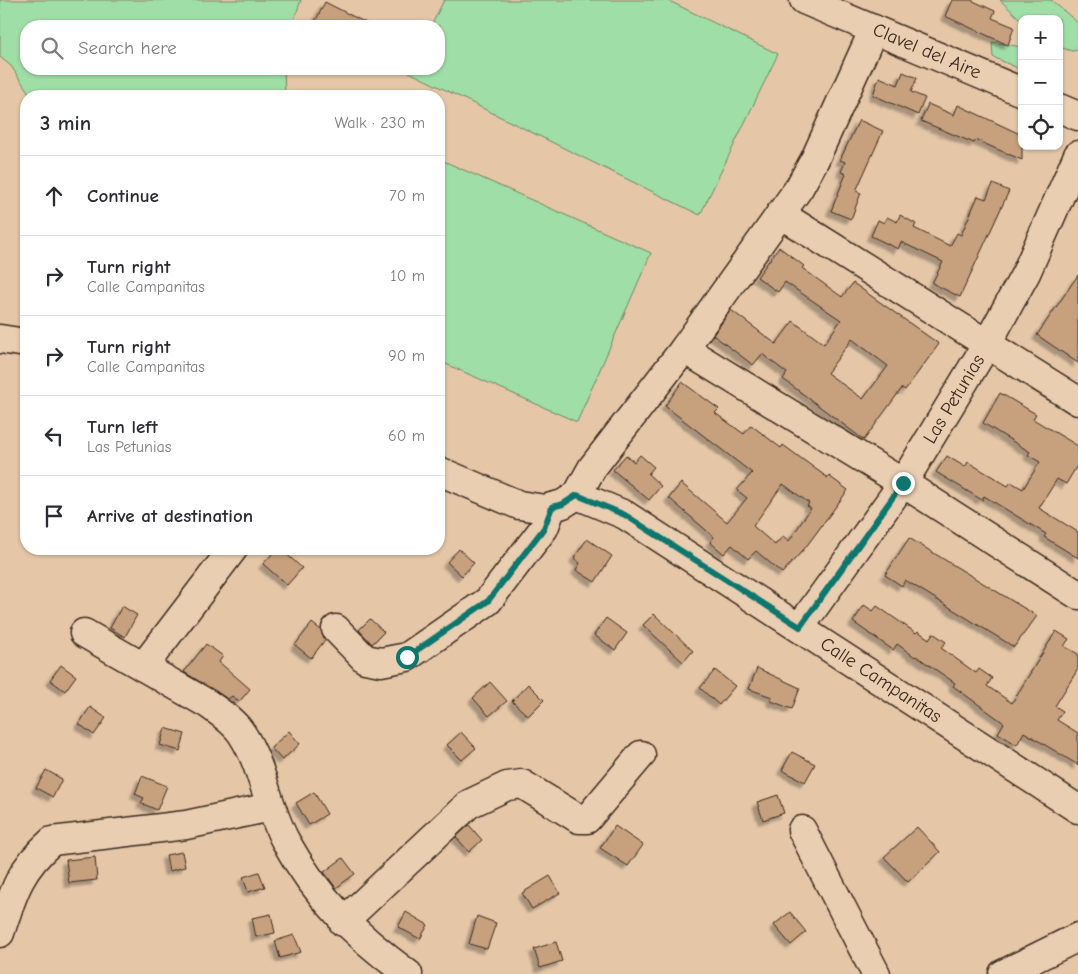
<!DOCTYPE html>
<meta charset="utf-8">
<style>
body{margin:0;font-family:"Comic Neue",sans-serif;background:#f7f7f7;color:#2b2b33}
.controls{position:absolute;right:15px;top:15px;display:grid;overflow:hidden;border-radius:10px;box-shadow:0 1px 4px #0004}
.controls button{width:45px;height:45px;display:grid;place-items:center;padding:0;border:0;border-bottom:1px solid #e1e1e2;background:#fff;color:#2b2b33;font:25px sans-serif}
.stop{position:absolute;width:15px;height:15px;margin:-11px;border:4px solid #0f766e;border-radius:50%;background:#fff}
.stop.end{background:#0f766e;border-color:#fff;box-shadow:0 1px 5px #0008}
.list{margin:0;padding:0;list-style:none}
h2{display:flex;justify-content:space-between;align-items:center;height:65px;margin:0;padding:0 20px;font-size:21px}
h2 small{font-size:16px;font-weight:400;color:#7c7c81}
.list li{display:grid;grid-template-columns:32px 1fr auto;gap:15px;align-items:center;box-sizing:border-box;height:80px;padding:0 20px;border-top:1px solid #e1e1e2}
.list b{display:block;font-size:19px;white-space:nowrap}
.list p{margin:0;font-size:16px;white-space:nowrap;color:#7c7c81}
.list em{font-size:16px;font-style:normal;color:#7c7c81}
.icon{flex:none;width:28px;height:28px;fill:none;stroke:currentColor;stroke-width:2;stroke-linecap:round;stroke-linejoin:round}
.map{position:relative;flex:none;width:1078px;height:974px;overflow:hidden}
.search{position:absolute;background:#fff;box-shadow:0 1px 4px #0004;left:20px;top:20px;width:425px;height:55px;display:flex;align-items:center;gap:12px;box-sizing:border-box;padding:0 18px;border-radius:20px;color:#7c7c81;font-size:19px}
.panel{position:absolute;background:#fff;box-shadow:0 1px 4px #0004;left:20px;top:90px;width:425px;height:465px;border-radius:20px}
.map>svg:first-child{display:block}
</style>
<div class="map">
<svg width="1078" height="974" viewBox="0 0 1078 974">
<defs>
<filter id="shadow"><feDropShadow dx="-4.5" dy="4.5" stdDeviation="1" flood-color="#0004"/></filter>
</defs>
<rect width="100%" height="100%" fill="#e5c7a8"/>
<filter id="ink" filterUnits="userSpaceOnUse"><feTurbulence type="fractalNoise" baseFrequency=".02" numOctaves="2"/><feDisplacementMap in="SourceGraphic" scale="10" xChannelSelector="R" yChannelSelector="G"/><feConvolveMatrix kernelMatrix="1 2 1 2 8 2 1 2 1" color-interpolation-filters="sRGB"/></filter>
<g filter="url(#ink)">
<g fill="#a0dea7" stroke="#6e8462">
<path d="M0,0h301l-9,26h-266v43h258l1,27h-254l-20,-30 -11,-9z"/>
<path d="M444,0h223l111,54 -78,161 -291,-143 2,-3h28v-43h-8z"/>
<path d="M1000,0h51l27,23v27l-6,1 -13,-4v-28h-37v2z"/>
<path d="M992,42l30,5v23l-29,-13z"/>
<path d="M439,159l212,94 -74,169 -138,-61z"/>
</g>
<g fill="#c7a07d" stroke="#3b2a1e" fill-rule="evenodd" filter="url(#shadow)">
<path d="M952,0h19l24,11 -3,7 22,9 -6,18 -63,-29z"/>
<path d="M325,2l47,24h-59z"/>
<path d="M903,72l14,6 -6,14 14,6 -7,17 -45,-20 6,-18 19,8z"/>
<path d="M928,104l26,11 4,-10 64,30v25l-46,-20 -2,3 -53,-22z"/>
<path d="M859,120l24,11 -27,60 5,2 -10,26 -20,-8 15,-37 -5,-2 4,-10 -5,-2z"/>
<path d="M993,184l16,7 -49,106 -28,-14 11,-21 -42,-20 -3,7 -27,-13 7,-16 6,3 3,-6 10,5 3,-7 16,9 -2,4 36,18 7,-13 4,2 17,-39 8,3z"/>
<path d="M779,247l25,19 -2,2 40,29 11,-14 86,61 -34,46 -3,-2 -38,52 -81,-61 4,-6 -25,-19 -9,11 -40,-30 18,-25 45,34 17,-23 31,23 17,-24 -56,-38 -7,10 -21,-15zM852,339l36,27 -25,33 -36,-26z"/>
<path d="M1078,275v88l-41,-28z"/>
<path d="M682,382l37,27 -4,4 29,21 7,-9 30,23 2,-3 45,33 1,-2 19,14 -43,58 -23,25 -26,-22 -8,8 -16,-14 -8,9 -14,-12 4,-5 -45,-39 12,-15 46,39 20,-24 -10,-8 15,-17 -87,-67zM783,484l26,19 -2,3 4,2 -22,33 -6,-5 -8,9 -22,-19z"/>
<path d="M1000,393l36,21 -3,5 45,27v18l-12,20 -9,-5 -18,29 39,24v26l-34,-21 2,-3 -62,-38 -2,4 -46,-28 11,-16 18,11 3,-5 40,24 3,-4 12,7 17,-27 -12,-7 2,-3 -47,-29z"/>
<path d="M626,455l8,7 6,-7 14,12 -6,7 13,12 -12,14 -36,-30z"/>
<path d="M909,538l128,78 -23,31 -109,-67 -3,6 -17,-11z"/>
<path d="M587,539l25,17 -17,26 -19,-12 4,-7 -6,-5z"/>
<path d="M277,549h4l21,19 -15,17 -24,-21z"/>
<path d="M459,549l15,14 -12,13 -15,-14z"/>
<path d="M864,605l9,6 4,-5 39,27 2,-2 11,8 4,-6 13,9 -5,6 35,25 3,-4 13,9 -5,8 25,17 44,-72 13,8 -5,7 14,8v15l-23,37 8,5 -6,9 21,13v32l-54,-33 -7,13 -19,-12 6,-10 -51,-37 2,-3 -39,-27 -1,1 -18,-13 -4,6 -40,-28z"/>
<path d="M122,606l15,9 -12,22 -15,-9z"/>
<path d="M654,614l39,37 -10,11 -40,-37z"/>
<path d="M606,618l21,15 -12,17 -21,-15z"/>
<path d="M370,619l14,13 -12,12 -13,-14z"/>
<path d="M312,623l9,7 4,10 -14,18 -16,-13z"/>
<path d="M206,644l17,12 -4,6 31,27 -11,13 -7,-6 -4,3 -44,-27z"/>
<path d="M61,665l15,11 -11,15 -15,-11z"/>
<path d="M757,668l43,20 -8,21 -21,-8 1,-4 -23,-8z"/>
<path d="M715,670l20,16 -16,19 -19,-17z"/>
<path d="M490,682l17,19 -18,15 -16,-18z"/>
<path d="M528,684l16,16 -16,16 -16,-15z"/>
<path d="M90,707l16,11 -12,17 -15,-11z"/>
<path d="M165,728l20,6 -5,17 -20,-6z"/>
<path d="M289,731l11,13 -18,16 -11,-12z"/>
<path d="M461,732l15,16 -14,12 -15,-15z"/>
<path d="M792,752l23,12 -10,18 -23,-12z"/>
<path d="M46,770l16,9 -9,18 -17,-9z"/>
<path d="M142,776l25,10 -10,24 -16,-7 3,-5 -9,-4z"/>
<path d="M314,792l13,22 -18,11 -13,-22z"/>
<path d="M778,795l6,18 -21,7 -6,-18z"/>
<path d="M469,825l13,15 -13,12 -13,-15z"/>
<path d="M615,826l28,19 -15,21 -28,-18z"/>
<path d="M917,827l23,25 -32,30 -24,-25z"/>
<path d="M182,852l3,15 -16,4 -3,-16z"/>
<path d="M95,857l2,23 -28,3 -3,-23z"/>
<path d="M343,858l12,16 -19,14 -12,-16z"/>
<path d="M259,872l6,15 -17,5 -5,-15z"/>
<path d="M550,876l10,17 -28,16 -10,-16z"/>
<path d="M406,912l22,13 -8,14 -22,-12z"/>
<path d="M790,912l16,20 -15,13 -17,-20z"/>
<path d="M271,914l4,19 -19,4 -4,-19z"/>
<path d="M477,916l19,7 -9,26 -18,-5z"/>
<path d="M294,935l7,17 -21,6 -5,-17z"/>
<path d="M556,942l6,19 -22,7 -6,-19z"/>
</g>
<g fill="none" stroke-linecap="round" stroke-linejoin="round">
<defs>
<g id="minor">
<path d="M804,0l218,92"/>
<path d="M1059,108l19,8"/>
<path d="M780,214l298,187"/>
<path d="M0,339l26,4"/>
<path d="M684,349l219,134 175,112"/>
<path d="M439,471l80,34 26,4 18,-5 14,-9 15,-27 92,-119 115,-161 16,-29 59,-130"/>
<path d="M577,495l48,20 453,294"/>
<path d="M800,627l103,-144 84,-139 39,-71 52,-118"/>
<path d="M336,629l29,30 16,3 26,-5 81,-56 56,-73 8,-21"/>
<path d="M84,633l124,71c12,9 26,17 34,30 21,32 25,72 43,106 31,57 71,96 123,134"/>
<path d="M143,667l90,-118"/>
<path d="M802,830l74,144"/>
<path d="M343,922l126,-118 38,-18 15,-2 57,35h8l54,-64"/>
<path d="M0,933c13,-40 19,-63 52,-92l134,-16 85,-18"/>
<path d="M1003,974l75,-37"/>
</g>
</defs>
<use href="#minor" stroke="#3b2a1e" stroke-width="31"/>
<use href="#minor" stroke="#eaceb1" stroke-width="28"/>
</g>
</g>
<g fill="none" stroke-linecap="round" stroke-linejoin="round" filter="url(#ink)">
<path stroke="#0f766e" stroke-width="6" d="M407,657l81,-56 56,-73 8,-21 11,-3 14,-9 48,20 175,112 103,-144"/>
</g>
<g text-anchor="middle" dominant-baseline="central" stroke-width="4.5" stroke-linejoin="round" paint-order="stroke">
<g font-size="19" fill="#3b2a1e" stroke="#eaceb1">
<text transform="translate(927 51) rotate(23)">Clavel del Aire</text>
<text transform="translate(954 399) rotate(-59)">Las Petunias</text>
<text transform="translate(881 680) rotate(33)">Calle Campanitas</text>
</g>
</g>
</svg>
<div class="controls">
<button>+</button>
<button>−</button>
<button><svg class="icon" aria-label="locate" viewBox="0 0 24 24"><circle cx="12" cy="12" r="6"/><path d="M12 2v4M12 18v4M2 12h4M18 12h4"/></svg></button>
</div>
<div class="stop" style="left:407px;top:657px"></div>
<div class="stop end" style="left:903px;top:483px"></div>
<div class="search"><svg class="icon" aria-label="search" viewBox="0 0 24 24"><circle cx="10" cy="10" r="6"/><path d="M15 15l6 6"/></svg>Search here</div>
<section class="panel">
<h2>3 min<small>Walk · 230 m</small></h2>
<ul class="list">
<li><svg class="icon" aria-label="ahead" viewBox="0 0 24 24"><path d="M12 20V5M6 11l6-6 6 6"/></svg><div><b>Continue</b></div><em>70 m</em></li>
<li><svg class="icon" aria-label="right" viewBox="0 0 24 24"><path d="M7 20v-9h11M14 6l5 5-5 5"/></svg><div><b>Turn right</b><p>Calle Campanitas</p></div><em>10 m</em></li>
<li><svg class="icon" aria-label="right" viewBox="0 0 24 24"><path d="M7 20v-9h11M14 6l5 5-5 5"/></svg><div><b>Turn right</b><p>Calle Campanitas</p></div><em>90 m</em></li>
<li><svg class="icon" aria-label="left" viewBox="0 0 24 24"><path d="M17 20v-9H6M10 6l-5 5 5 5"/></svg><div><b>Turn left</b><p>Las Petunias</p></div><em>60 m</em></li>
<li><svg class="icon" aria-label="arrive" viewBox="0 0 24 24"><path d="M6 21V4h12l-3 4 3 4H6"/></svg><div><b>Arrive at destination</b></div></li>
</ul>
</section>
</div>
